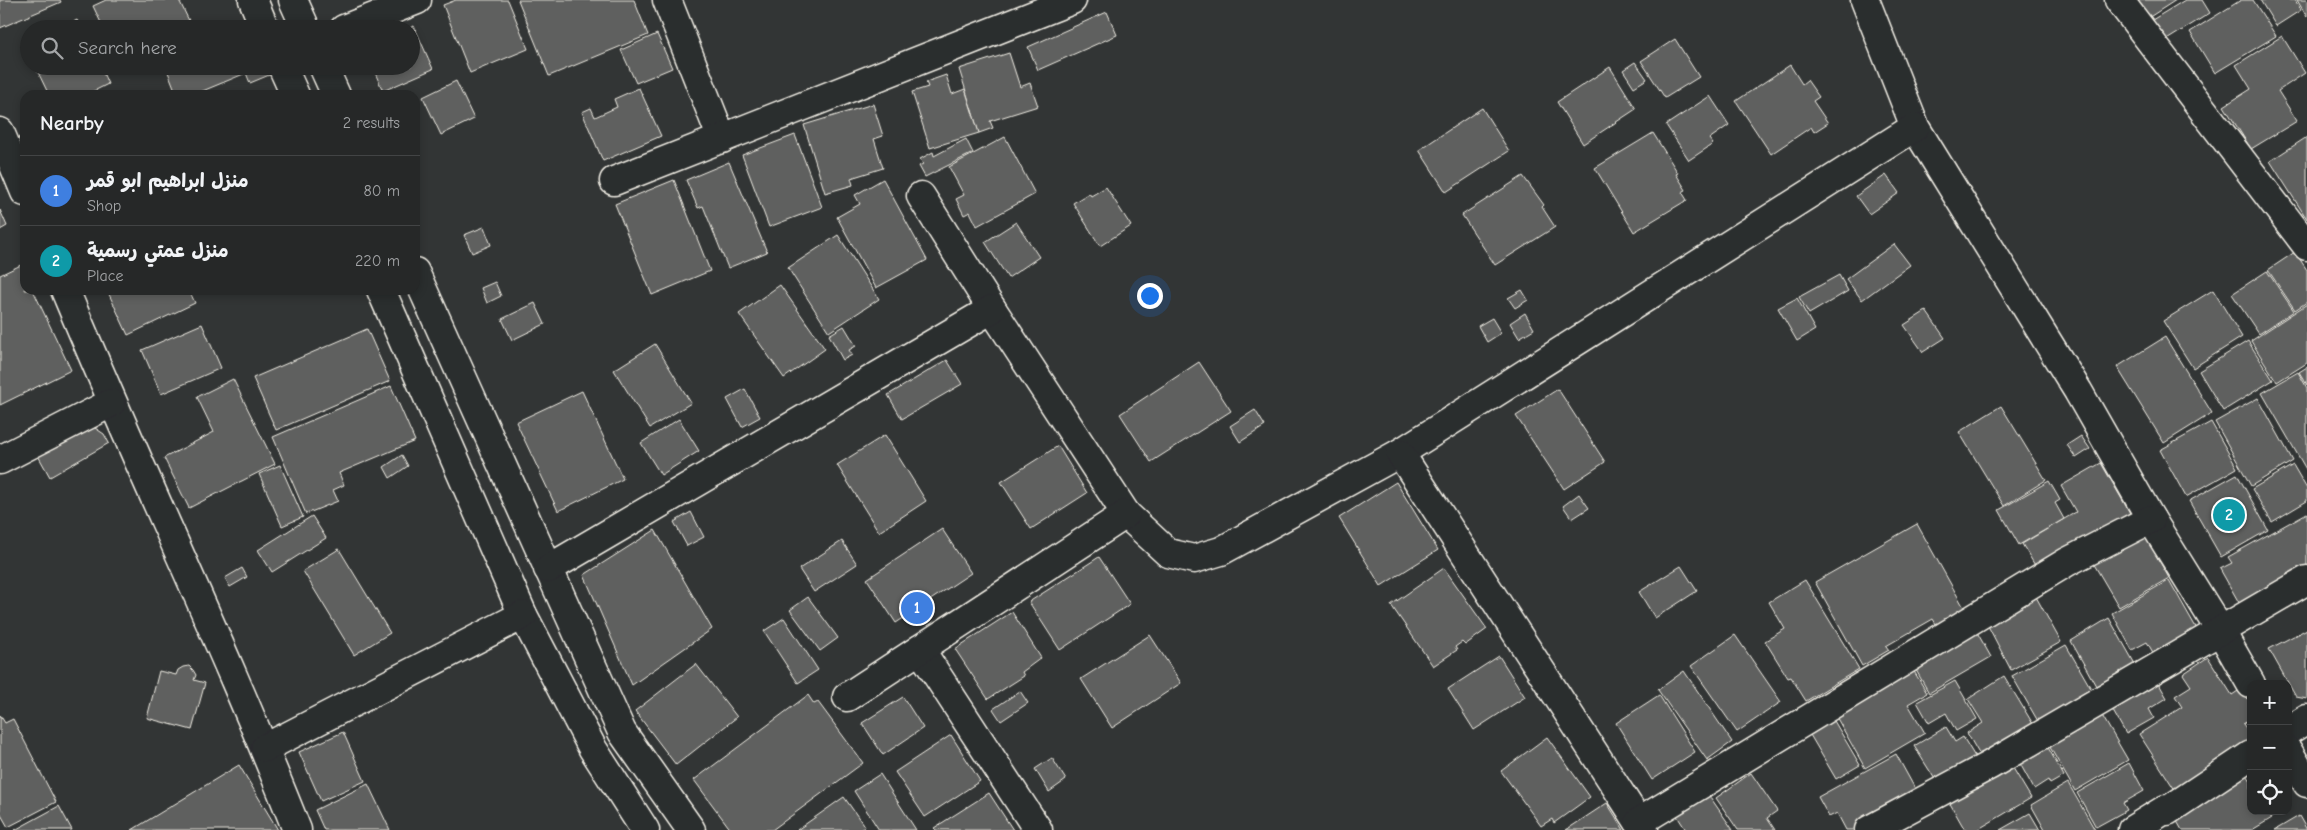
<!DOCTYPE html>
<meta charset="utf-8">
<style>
body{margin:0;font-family:"Comic Neue","Playpen Sans Arabic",sans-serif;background:#323434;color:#f1f3f6}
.controls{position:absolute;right:15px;bottom:15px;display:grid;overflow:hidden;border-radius:10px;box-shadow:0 2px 8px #0003}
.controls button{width:45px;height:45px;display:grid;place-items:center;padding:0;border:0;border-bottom:1px solid #424445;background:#262828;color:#f1f3f6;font:25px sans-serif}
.you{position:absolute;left:1149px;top:295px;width:18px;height:18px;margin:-12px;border:4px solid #fff;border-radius:50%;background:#1a73e8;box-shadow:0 0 0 8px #1a73e833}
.badge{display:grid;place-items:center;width:32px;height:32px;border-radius:50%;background:#ffd166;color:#fff;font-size:16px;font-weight:700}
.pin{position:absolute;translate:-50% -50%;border:2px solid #fff;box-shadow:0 1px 5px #0006}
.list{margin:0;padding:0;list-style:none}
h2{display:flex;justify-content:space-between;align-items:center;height:65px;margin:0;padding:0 20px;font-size:21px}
h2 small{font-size:16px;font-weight:400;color:#a4a6a8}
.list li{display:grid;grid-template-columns:32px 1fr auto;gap:15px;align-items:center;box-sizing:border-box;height:70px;padding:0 20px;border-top:1px solid #424445}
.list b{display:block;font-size:19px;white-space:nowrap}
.list p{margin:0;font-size:16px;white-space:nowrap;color:#a4a6a8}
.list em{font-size:16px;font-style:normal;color:#a4a6a8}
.icon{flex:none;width:28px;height:28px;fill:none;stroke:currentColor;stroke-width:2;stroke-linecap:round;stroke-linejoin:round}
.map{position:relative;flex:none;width:2307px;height:830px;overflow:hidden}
.search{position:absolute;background:#262828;box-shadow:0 2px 8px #0003;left:20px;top:20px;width:400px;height:55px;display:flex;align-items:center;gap:12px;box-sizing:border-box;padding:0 18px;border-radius:28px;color:#a4a6a8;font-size:19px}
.panel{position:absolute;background:#262828;box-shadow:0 2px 8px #0003;left:20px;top:90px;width:400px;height:205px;border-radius:15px}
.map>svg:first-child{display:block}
</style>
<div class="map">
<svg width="2307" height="830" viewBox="0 0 2307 830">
<rect width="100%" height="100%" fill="#323535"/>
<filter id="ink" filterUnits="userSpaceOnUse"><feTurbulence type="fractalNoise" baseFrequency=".02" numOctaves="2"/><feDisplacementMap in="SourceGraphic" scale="10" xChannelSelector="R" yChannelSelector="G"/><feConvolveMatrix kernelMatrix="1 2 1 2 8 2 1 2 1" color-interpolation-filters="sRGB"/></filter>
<g filter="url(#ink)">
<g fill="#5f605f" stroke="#f4f1e8">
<path d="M0,0h60l1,2 -61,26z"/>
<path d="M106,0h73l14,29h-89l-11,-23z"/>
<path d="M456,0h52l20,49 -58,24 -27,-68z"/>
<path d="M518,0h116l14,35 -99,41z"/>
<path d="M2137,0h39l-28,18z"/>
<path d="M2185,0h17l8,13 -45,28 -13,-21z"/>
<path d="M2241,0h12l23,36 -61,37 -25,-41z"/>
<path d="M2260,0h35l6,10 -25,16z"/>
<path d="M2297,0h10v17z"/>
<path d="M1107,12l10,23 -79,35 -10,-23z"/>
<path d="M77,20l5,9h-22z"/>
<path d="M414,26l19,43 -50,22 -11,-25h39v-37h-4z"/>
<path d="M657,34l15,34 -36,15 -15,-33z"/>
<path d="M2282,36l23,37 -27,18 19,30 -46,28 -27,-43 27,-17 -15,-24z"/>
<path d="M1675,39l24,38 -34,21 -24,-37z"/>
<path d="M1009,53l11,34 10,-4 8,23 -48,15 3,7 -14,5 -20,-64z"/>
<path d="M1635,62l12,17 -13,8 -11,-17z"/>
<path d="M1790,65l12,19 5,-4 12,17 -6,4 15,22 -14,9 -3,-5 -40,27 -35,-53z"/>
<path d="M35,66h65l8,18 -22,11h-37z"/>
<path d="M181,66h90l3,7 -24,10 -4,-10 -53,22h-16l-9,-23z"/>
<path d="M1610,67l26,42 -53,35 -26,-42z"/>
<path d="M946,75l6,19 13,-5 14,44 -49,15 -18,-56 16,-5 -2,-5z"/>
<path d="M456,81l18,38 -33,16 -18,-38z"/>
<path d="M639,88l22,48 -58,25 -21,-49 9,-4 4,9 22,-10 -3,-8z"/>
<path d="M1710,96l19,29 -20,14 4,5 -24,16 -23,-35z"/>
<path d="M873,104l10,32 -9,3 9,29 -32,10 2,7 -28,8 -21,-68z"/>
<path d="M1482,108l27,43 -63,41 -27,-42z"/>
<path d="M1653,133l25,40 -2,1 10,16 -4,2 5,8 -53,32 -39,-64z"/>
<path d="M795,135l27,72 -53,20 -27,-72z"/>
<path d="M1005,137l30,57 -58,32 -7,-14 -6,3 -8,-16 8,-4 -15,-28z"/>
<path d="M2307,137v82l-37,-58z"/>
<path d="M966,139l7,14 -48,24 -6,-11 4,-2 -3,-5 13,-7 1,4z"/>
<path d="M729,162l38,90 -39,16 -25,-62 -5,2 -12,-28z"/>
<path d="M1886,175l13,18 -30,21 -13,-18z"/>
<path d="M1523,176l21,29 -2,2 13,20 -60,38 -33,-50z"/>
<path d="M883,179l44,81 -51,28 -39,-71 23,-13 -5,-9z"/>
<path d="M674,180l36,91 -58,24 -37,-91z"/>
<path d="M1106,187l25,39 -31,20 -27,-43 16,-10 2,3z"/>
<path d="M0,210l7,16 -7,4z"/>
<path d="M1016,222l23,35 -31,21 -23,-36z"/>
<path d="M484,227l7,18 -19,8 -8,-18z"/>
<path d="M838,235l41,64 -50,33 -41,-64z"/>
<path d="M1894,244l16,21 -48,35 -16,-21z"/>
<path d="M2295,252l12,18v32l-12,8 -27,-40z"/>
<path d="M21,265l4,9v16h8l38,80 -71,35v-130z"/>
<path d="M2267,271l27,40 -35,23 -27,-40z"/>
<path d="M1839,275l9,16 -39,23 -10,-17z"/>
<path d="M495,282l6,14 -14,7 -6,-15z"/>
<path d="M780,285l45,64 -41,29 -45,-64z"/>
<path d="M107,290h82l6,13 -67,32z"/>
<path d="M1522,290l6,10 -13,8 -7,-10z"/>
<path d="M2213,290l29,47 -49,31 -30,-47z"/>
<path d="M1797,298l18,32 -18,11 -19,-33z"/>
<path d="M535,303l10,21 -33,16 -10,-21z"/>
<path d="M2307,304v59l-30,19 -26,-41z"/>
<path d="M1926,311l19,27 -22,14 -19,-27z"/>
<path d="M1525,313l9,16 -15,9 -9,-15z"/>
<path d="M1492,318l9,15 -14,9 -9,-16z"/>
<path d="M202,324l19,44 -60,26 -19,-44z"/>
<path d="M844,326l12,20 -7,4 3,5 -9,5 -14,-25z"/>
<path d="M367,329l23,52 -114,49 -23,-52z"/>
<path d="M2165,337l47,76 -48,30 -47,-76z"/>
<path d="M2248,341l25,39 -50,31 -24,-40z"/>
<path d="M655,344l36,59 -41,25 -36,-58z"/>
<path d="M947,360l15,24 -60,35 -14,-24z"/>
<path d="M1199,362l32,49 -80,51 -31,-48z"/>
<path d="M2307,367v18l-8,-13z"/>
<path d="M2298,372l9,16v83l-45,-78z"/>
<path d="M233,379l42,85 -86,44 -25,-50 50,-26 -17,-35z"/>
<path d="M391,386l24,55 -76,32 5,12 -11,5 5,11 -32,13 -33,-77z"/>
<path d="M745,389l15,28 -18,10 -15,-28z"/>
<path d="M1558,389l47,73 -41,27 -48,-73z"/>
<path d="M582,391l41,88 -65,32 -42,-89z"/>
<path d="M2258,398l35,63 -42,25 -36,-64z"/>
<path d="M2001,406l45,74 -42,26 -45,-74z"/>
<path d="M1255,410l10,16 -25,16 -10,-16z"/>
<path d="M679,419l20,32 -38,24 -20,-32z"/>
<path d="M2211,422l26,46 -51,29 -26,-47z"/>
<path d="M86,426l9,2 9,6 5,9 -59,34 -14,-25z"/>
<path d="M885,435l41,66 -47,31 -42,-67z"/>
<path d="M2081,436l9,13 -14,9 -9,-13z"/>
<path d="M1058,446l29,47 -56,36 -30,-47z"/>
<path d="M402,455l6,11 -18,12 -6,-11z"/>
<path d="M2101,463l29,50 -94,54 -14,-23 54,-32 -15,-26z"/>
<path d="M280,465l23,52 -21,9 -23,-52z"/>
<path d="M2293,465l14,24v12l-35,21 -20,-33z"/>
<path d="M2237,474l31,56 -47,27 -32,-56z"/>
<path d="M2049,481l11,19 -5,3 9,16 -45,26 -20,-35z"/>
<path d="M1396,482l42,68 -57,36 -42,-68z"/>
<path d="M1579,494l10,14 -17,11 -9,-13z"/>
<path d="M691,512l13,25 -17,9 -13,-24z"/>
<path d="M2307,513v58l-65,37 -22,-39 12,-6 -4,-6z"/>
<path d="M312,516l14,22 -54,34 -14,-22z"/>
<path d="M1917,524l50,89 -28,16 -6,-10 -47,27 3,4 -27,16 -47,-84z"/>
<path d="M942,529l29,44 -75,50 -29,-44z"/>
<path d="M655,530l57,99 -80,56 -48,-110z"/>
<path d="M2143,532l26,46 -50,29 -27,-46z"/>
<path d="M842,541l15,23 -43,28 -15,-23z"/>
<path d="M339,549l51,84 -36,22 -51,-84z"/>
<path d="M1099,557l31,47 -70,46 -31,-48z"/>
<path d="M1681,566l16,25 -42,27 -16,-26z"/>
<path d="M242,568l5,9 -17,10 -5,-9z"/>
<path d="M1444,568l43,61 -22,16 -3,-3 -7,5 2,3 -24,16 -42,-61z"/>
<path d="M1805,580l54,89 -53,32 -15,-24 -3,1 -23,-37 20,-12 -16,-27z"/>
<path d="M2169,580l29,51 -43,25 -8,-14 -15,8 -20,-37z"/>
<path d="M2035,595l26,47 -50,28 -25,-48z"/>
<path d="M808,597l30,41 -18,13 -30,-41z"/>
<path d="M1012,612l29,46 -19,14 2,4 -36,23 -33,-50z"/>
<path d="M784,618l34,52 -20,13 -34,-52z"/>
<path d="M2109,618l26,46 -39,22 -25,-45z"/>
<path d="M1974,627l17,30 -62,36 -17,-30z"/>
<path d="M2307,629v70l-11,-2 -27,-48z"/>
<path d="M1150,635l31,48 -69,45 -31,-49z"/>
<path d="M1735,635l46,67 -44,30 -46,-66z"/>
<path d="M2066,645l27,47 -54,31 -27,-47z"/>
<path d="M1499,656l26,41 -51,33 -26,-41z"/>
<path d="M2208,657l24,38 12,-8 7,11v21l-8,5 8,11v10l-74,48 -38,-59 43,-27 -7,-11 16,-10 -8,-12z"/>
<path d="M696,664l41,53 -61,48 -41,-54z"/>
<path d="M189,666l4,4 3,5 -2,5 11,3 -13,47 -45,-12 12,-47 17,4 2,-5 5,-3z"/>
<path d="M1912,668l15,25 -19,11 17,29 -60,35 -31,-55z"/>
<path d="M1684,671l48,71 -25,18 -49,-70z"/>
<path d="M2004,676l29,48 -52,33 -14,-24 16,-10 -15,-24z"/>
<path d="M2155,677l12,21 -18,11 5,9 -28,16 -17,-30z"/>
<path d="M1955,681l22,38 -21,12 -10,-18 -17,10 -12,-21z"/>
<path d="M1020,691l8,12 -27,18 -8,-12z"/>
<path d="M808,695l6,9 4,-2 45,61 -91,67h-41l-37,-50z"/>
<path d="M1659,695l36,57 -43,28 -36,-57z"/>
<path d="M903,697l20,31 -40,27 -21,-32z"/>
<path d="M2100,712l28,48 -53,31 -28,-49z"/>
<path d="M1830,714l30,51 -24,14 -30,-51z"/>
<path d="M0,715l5,8 8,-4 43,83 -48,25 -8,-14z"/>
<path d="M1946,727l9,15 8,-5 14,23 -39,24 -24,-38z"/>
<path d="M343,732l22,49 -44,20 -22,-49z"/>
<path d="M951,735l29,46 -55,36 -30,-45z"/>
<path d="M1547,737l43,60 -36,26 -2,-4 -11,7 -40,-55z"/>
<path d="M2046,744l18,32 -14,8 -2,-4 -14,9 -16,-29z"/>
<path d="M1896,754l22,40 -64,36h-8l-9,-17 -8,4 -11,-20z"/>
<path d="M1052,758l14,22 -17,12 -14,-23z"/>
<path d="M2010,763l21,35 -54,32h-12l-17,-30z"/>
<path d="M2129,763l15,28 -21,12 4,7 -31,17 -19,-34z"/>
<path d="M239,765l39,65h-146z"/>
<path d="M2243,768l8,13v30h17l4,7 -20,12h-70l-11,-19z"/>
<path d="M1751,773l26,38 -10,7 8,12h-37l-22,-32z"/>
<path d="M880,774l36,56h-37l-25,-39z"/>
<path d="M2068,783l27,47h-50l-14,-25z"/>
<path d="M368,784l22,46h-66l-9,-20z"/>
<path d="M989,793l24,37h-77l-2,-2z"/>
<path d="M1708,794l25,36h-47l-9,-14z"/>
<path d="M844,797l21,30 -5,3h-63z"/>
<path d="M1607,803l17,27h-58z"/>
<path d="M59,806l13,24h-57z"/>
<path d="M2030,813l10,17h-40z"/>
<path d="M2299,816l8,14h-32z"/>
</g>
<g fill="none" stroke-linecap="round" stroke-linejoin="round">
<defs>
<g id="minor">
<path d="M253,0l12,29"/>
<path d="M293,0l13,29"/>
<path d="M667,0l55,139"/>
<path d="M1865,0l50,127 163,264 73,128 69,111 31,54"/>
<path d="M2119,0l188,246"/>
<path d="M344,29l73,-29"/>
<path d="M282,66l13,29"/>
<path d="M323,66l13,29"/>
<path d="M0,132l25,60"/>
<path d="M614,181l458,-181"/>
<path d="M921,196l71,113 134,205 42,39 26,6 27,-8 179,-98 515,-326"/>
<path d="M415,272l207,460 69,98"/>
<path d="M65,290c75,181 160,358 232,540"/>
<path d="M381,290l142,325 70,134 52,81"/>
<path d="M1400,453l244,377"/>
<path d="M0,460l111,-57"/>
<path d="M548,569l444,-260"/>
<path d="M920,649l118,181"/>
<path d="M847,697l279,-183"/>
<path d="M2288,731l19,-12"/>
<path d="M265,748l258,-133"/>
<path d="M2288,751l19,32"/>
<path d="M1639,822l428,-260 84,-43"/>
<path d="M1869,830l121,-65 317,-185"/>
<path d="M2132,830l34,-21 1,2 84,-56"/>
</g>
</defs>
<use href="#minor" stroke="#f4f1e8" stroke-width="31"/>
<use href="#minor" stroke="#2a2d2e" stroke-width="28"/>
</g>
</g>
</svg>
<div class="controls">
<button>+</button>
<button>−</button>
<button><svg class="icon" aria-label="locate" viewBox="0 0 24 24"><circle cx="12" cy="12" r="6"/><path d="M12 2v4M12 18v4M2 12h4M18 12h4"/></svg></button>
</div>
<div class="you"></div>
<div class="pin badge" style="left:917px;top:608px;background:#3f7fe0">1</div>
<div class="pin badge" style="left:2229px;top:515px;background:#0f9aa8">2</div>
<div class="search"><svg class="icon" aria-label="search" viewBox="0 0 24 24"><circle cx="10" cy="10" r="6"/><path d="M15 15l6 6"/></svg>Search here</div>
<section class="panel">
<h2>Nearby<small>2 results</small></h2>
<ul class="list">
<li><span class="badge" style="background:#3f7fe0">1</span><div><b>منزل ابراهيم ابو قمر</b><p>Shop</p></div><em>80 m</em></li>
<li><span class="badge" style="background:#0f9aa8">2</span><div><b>منزل عمتي رسمية</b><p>Place</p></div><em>220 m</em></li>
</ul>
</section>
</div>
